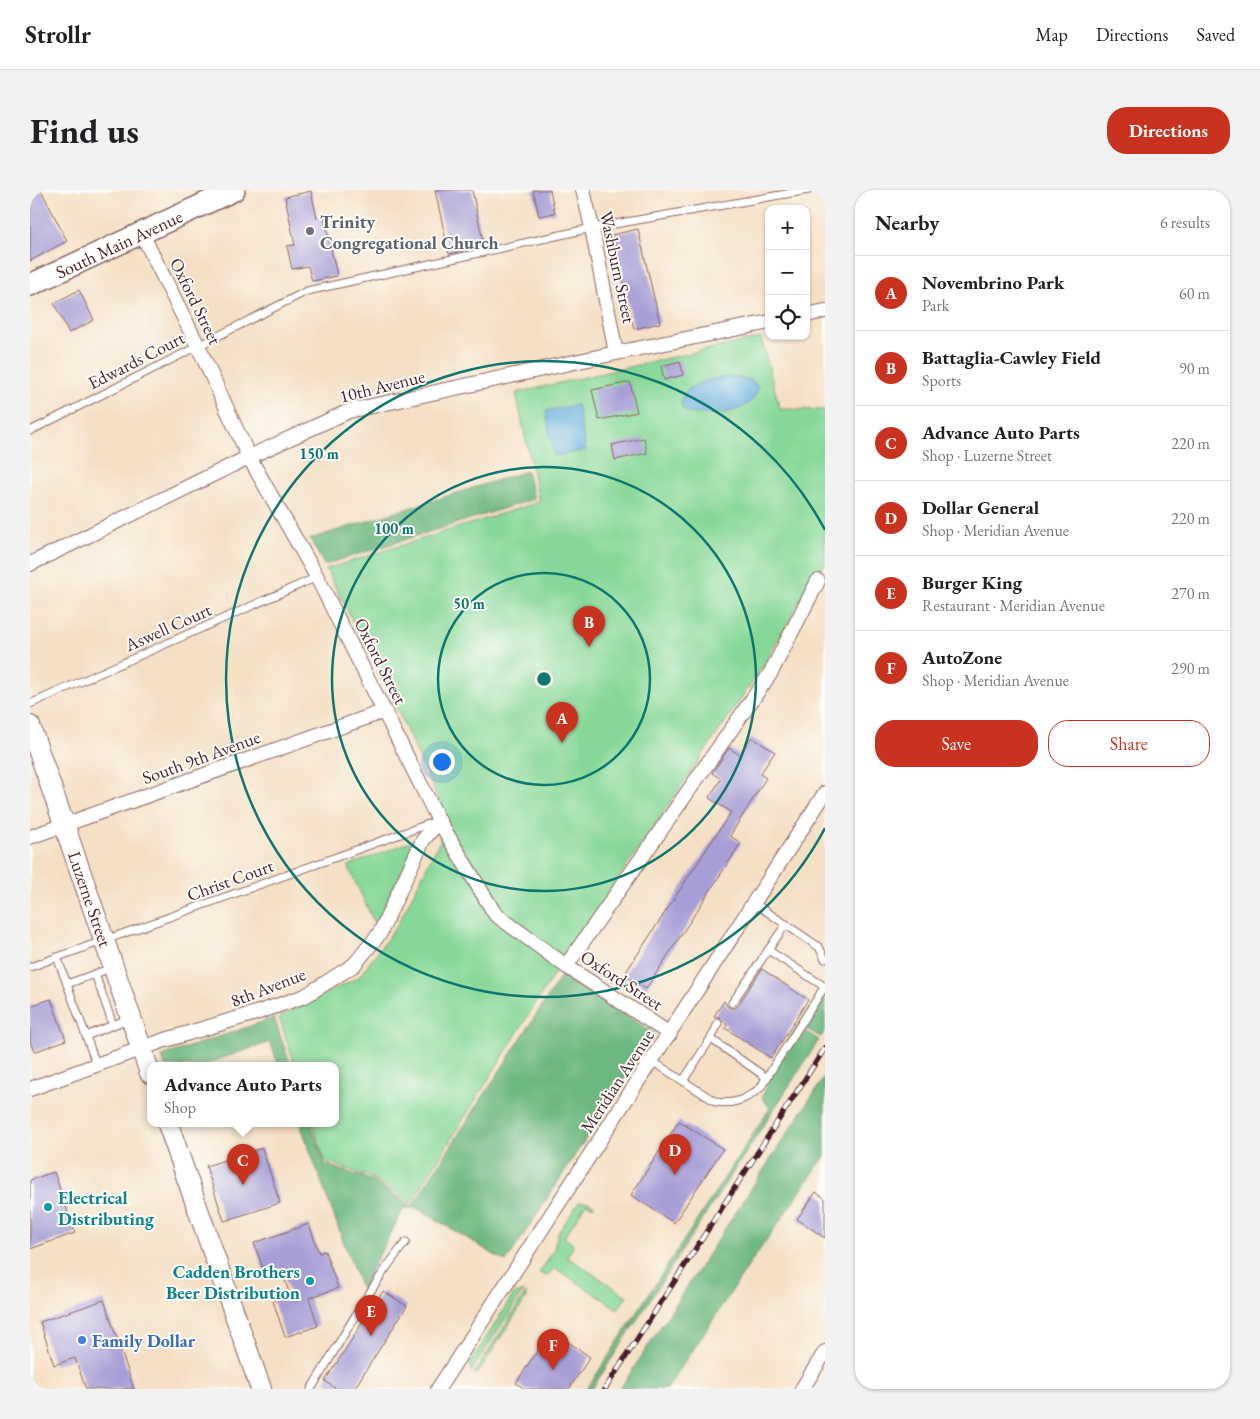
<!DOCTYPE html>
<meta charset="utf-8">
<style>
body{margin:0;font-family:"EB Garamond",serif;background:#f2f2f2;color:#202124}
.controls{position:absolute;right:15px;top:15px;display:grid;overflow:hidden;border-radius:10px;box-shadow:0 1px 4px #0004}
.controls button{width:45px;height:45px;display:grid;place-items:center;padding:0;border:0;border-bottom:1px solid #e0e0e0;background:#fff;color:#202124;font:25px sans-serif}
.you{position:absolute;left:411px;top:571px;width:18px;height:18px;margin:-12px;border:4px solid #fff;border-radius:50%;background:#1a73e8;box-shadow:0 0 0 8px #1a73e833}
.badge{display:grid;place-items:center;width:32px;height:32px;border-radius:50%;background:#c8321e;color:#fff;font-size:16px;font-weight:700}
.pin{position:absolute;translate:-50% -41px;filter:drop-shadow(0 1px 2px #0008)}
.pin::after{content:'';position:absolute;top:26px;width:18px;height:15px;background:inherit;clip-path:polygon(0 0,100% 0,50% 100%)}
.popup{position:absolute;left:117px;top:872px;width:192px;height:65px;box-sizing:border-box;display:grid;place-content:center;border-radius:10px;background:#fff;filter:drop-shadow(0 1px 4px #0005);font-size:16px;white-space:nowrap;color:#757577}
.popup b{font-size:19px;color:#202124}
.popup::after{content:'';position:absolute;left:50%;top:100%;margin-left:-10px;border:10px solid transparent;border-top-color:#fff}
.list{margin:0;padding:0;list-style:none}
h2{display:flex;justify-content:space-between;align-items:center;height:65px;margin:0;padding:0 20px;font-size:21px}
h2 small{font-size:16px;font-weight:400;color:#757577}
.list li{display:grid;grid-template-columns:32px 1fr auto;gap:15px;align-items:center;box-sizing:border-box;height:75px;padding:0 20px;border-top:1px solid #e0e0e0}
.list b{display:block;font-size:19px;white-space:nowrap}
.list p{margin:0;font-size:16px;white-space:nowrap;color:#757577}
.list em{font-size:16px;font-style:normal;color:#757577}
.actions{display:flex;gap:10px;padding:15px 20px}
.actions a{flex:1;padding:11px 0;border:1px solid #c8321e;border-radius:20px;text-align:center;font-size:18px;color:#c8321e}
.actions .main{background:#c8321e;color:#fff}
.icon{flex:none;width:28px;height:28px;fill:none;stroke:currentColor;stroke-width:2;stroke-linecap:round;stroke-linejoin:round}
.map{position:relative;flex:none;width:795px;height:1199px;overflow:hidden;border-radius:20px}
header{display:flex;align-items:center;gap:30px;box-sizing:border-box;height:70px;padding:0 25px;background:#fff;border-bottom:1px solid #e0e0e0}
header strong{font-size:24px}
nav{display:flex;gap:28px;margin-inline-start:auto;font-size:18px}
.intro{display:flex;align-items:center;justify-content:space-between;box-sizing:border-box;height:120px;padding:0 30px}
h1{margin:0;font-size:35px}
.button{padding:12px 22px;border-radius:20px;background:#c8321e;color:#fff;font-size:18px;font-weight:700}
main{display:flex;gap:30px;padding:0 30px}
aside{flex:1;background:#fff;border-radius:20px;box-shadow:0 1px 4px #0004}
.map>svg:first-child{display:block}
</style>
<header>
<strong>Strollr</strong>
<nav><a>Map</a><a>Directions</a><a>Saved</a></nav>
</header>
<div class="intro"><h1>Find us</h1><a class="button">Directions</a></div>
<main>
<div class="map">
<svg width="795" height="1199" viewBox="0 0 795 1199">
<rect width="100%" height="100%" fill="#fdfcf7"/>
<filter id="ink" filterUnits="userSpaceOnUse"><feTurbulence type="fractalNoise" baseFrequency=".02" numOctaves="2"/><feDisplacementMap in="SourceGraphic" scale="10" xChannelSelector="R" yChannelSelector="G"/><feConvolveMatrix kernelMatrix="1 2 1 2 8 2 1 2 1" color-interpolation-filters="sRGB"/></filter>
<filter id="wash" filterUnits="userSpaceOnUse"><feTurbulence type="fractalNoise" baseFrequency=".0096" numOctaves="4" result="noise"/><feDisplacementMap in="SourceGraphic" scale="20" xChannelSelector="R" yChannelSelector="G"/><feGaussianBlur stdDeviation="1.12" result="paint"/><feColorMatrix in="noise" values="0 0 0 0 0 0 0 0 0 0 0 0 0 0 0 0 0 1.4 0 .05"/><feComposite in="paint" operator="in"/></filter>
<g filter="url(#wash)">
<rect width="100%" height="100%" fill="#f5e0c5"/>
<g fill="#87d898" stroke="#687c62">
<path d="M731,148l19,71 45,1v155l-11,10 -50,90 -198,290 -155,248 -37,-24 -49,-18 -12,-37h23v-58h-41l-16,-49 80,-40 39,-53 51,-101 -59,-129 -64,-125 213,-67 -23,-109 143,-33z"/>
<path d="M387,649l-40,82 -3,1 -26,-56z"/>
<path d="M549,1012h9l6,3 -1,2 -7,-3 -22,33 8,6 1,4 -6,10 60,39 -9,13 -63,-41 -8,8 -8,-3 14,-21 5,-19z"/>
<path d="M493,1101l-52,81 -1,-8 43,-69z"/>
<path d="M496,1102v6l-48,75 -4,1z"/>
</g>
<g fill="#6db880" stroke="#5c6c56">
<path d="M497,281l7,28 -210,66 -14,-26z"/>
<path d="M532,785l92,58 -148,229 -89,-54h-13l-43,81 -61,-165h11l14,40 48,17 39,25z"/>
<path d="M795,800v40l-4,7 -22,-12z"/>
<path d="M244,828l17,48h-12l-9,-24 -71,24h-34l-3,-10z"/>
<path d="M768,837l21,13 -227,349h-5l183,-281 -8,-10 18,-46z"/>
<path d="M795,886v80l-78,112 -80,121h-47z"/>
</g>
<g fill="#65aedd" stroke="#586684">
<path d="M704,187l17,3 7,7c-5,25 -37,28 -57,27 -5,0 -12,0 -16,-3 -3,-2 -4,-7 -3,-10 2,-19 37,-24 52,-24z"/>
<path d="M547,215l9,45 -32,6 -8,-45z"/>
</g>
<g id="blocks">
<g fill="#a79fd6">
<path d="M0,0h11l26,51 -37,20z"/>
<path d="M405,0h37l12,56 -35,8z"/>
<path d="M503,0h17l5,23 -16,3z"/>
<path d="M281,1l6,27 7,-2 13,60 -25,5 -4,-15 -16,3 -5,-23 8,-1 -10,-48z"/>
<path d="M608,39l22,94 -26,6 -22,-94z"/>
<path d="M49,100l15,30 -25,13 -15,-30z"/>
<path d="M650,171l3,14 -19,5 -3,-14z"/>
<path d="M600,192l7,30 -38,8 -7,-30z"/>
<path d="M614,248l3,15 -32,7 -3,-15z"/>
<path d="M721,547l24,15 -15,22 6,4 -36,58 11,7 -95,146 -22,-14 107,-163 -22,-14 12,-19 -9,-6 17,-25 11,7z"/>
<path d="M732,779l46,31 -37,58 -46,-30 2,-3 -7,-7 -6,-2 10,-15 5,7h7z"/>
<path d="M21,809l15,41 -32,12 -4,-11v-35z"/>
<path d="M649,931l44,28 -49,74 -43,-28z"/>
<path d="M232,958l18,55 -56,18 -18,-55z"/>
<path d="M24,982l21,61 -45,16v-69z"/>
<path d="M786,1002l9,7v39l-28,-19z"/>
<path d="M279,1034l10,29 6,-2 13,37 -29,10 9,28 -33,11 -12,-36 17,-6 -9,-27 -16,6 -11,-31z"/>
<path d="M353,1101l24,15 -53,83h-18l-11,-8z"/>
<path d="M74,1110l30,89h-48l-11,-31 -21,7 -14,-43z"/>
<path d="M521,1140l39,27 -21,32h-44l-9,-6z"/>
</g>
</g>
</g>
<g filter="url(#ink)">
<use href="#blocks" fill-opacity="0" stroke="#866361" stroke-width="1"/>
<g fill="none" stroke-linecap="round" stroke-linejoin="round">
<defs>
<g id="lane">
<path d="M0,241l277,-140 285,-63 217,-38"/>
<path d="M0,514l287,-127"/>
<path d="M724,713l65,44 6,12"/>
<path d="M738,760l57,37"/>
<path d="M27,767l40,109"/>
<path d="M0,777l404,-145"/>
<path d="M65,784l18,51 17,-7"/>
<path d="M37,794l44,-16"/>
<path d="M702,813l54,-79"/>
<path d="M56,846l27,-11"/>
<path d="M681,849l56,39"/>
<path d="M622,871l64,41c18,3 31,-3 44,-14l65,-102"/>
<path d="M653,891l30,-46 5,-12"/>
<path d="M281,1199c31,-49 58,-102 95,-147"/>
</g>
<g id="street">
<path d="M553,0l9,38 24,125"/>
<path d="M112,44l56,112 51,111 68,120 122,244 56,93 71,52 104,68"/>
<path d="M776,125l19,-4"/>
<path d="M0,374l219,-107 100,-46 267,-58 153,-31"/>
<path d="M0,647l355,-126"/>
<path d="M536,776l204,-292 48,-93"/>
<path d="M0,899l132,-48 97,-29 46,-16 49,-31 26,-32 43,-93 16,-19"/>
<path d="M408,1199l387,-596"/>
<path d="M772,1199l23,-37"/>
</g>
<g id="secondary">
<path d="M0,536l120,347"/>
<path d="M138,934l93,265"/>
</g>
<path id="primary" d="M0,95l204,-95"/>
</defs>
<use href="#lane" stroke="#866361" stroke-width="9"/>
<use href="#street" stroke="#866361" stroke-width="16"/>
<use href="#secondary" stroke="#866361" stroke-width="22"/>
<use href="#primary" stroke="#866361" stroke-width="24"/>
<use href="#lane" stroke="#fff" stroke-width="7"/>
<use href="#street" stroke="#fff" stroke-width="14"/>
<use href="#secondary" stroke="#fff" stroke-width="20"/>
<use href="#primary" stroke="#fff" stroke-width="21"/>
<defs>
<path id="rail" d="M575,1199l220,-341"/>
</defs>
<use href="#rail" stroke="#4a1f2b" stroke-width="5.5"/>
<use href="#rail" stroke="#fdfcf7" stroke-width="4" stroke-dasharray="11" stroke-linecap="butt"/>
</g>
</g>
<g fill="none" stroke="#0f766e" stroke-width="2.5">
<circle cx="514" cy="489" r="106"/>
<circle cx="514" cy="489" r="212"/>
<path d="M795 638A318 318 0 1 1 795 340"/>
</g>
<circle fill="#6b7280" stroke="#fdfcf7" stroke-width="2" cx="280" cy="41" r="5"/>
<g fill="#0f9aa8" stroke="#fdfcf7" stroke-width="2">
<circle cx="18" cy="1017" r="5"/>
<circle cx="280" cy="1091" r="5"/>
</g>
<circle fill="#3f7fe0" stroke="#fdfcf7" stroke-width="2" cx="52" cy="1150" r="5"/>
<g text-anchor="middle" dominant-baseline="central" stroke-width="4" stroke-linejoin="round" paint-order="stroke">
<g font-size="18" font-weight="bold" fill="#5b616d" stroke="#fdfcf7" text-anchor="start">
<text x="290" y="31">Trinity<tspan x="290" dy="21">Congregational Church</tspan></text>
</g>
<g font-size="18" fill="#4a1f2b" stroke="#fdfcf7">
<text transform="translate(89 54) rotate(-25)">South Main Avenue</text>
<text transform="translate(588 77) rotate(78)">Washburn Street</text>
<text transform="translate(166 111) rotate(64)">Oxford Street</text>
<text transform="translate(106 170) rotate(-27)">Edwards Court</text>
<text transform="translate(352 196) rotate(-14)">10th Avenue</text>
<text transform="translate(138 437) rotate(-24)">Aswell Court</text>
<text transform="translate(351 471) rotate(63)">Oxford Street</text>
<text transform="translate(171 567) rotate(-20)">South 9th Avenue</text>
<text transform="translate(200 690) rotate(-20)">Christ Court</text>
<text transform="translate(60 709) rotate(71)">Luzerne Street</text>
<text transform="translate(592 790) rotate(33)">Oxford Street</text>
<text transform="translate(238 797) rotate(-21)">8th Avenue</text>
<text transform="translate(587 891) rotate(-57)">Meridian Avenue</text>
</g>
<g font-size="18" font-weight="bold" fill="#0d838f" stroke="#fdfcf7" text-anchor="start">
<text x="28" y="1007">Electrical<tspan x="28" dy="21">Distributing</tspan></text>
<text x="270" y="1081" text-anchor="end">Cadden Brothers<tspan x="270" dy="21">Beer Distribution</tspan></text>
</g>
<g font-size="18" font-weight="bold" fill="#366cbe" stroke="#fdfcf7" text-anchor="start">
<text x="62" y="1150">Family Dollar</text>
</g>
</g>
<circle cx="514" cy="489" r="8" fill="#0f766e" stroke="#fdfcf7" stroke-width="2.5"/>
<g font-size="15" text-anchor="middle" font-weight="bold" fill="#0f766e" stroke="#fdfcf7" stroke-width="4" stroke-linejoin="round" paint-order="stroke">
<text x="289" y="269">150 m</text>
<text x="364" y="344">100 m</text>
<text x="439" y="419">50 m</text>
</g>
</svg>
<div class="controls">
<button>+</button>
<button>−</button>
<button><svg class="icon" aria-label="locate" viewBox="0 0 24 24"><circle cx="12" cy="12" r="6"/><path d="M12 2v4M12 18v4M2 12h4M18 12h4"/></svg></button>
</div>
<div class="you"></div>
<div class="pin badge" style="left:532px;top:553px">A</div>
<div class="pin badge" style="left:559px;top:457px">B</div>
<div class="pin badge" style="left:213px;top:995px">C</div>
<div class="popup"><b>Advance Auto Parts</b>Shop</div>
<div class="pin badge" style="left:645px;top:985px">D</div>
<div class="pin badge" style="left:341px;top:1146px">E</div>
<div class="pin badge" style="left:523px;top:1180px">F</div>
</div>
<aside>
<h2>Nearby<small>6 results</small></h2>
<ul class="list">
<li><span class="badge">A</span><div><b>Novembrino Park</b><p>Park</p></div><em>60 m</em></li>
<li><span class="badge">B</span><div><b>Battaglia-Cawley Field</b><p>Sports</p></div><em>90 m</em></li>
<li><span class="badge">C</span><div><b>Advance Auto Parts</b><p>Shop · Luzerne Street</p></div><em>220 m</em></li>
<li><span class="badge">D</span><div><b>Dollar General</b><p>Shop · Meridian Avenue</p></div><em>220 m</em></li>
<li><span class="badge">E</span><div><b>Burger King</b><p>Restaurant · Meridian Avenue</p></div><em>270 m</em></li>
<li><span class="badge">F</span><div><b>AutoZone</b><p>Shop · Meridian Avenue</p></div><em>290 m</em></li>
</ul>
<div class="actions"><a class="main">Save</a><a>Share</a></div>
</aside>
</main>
